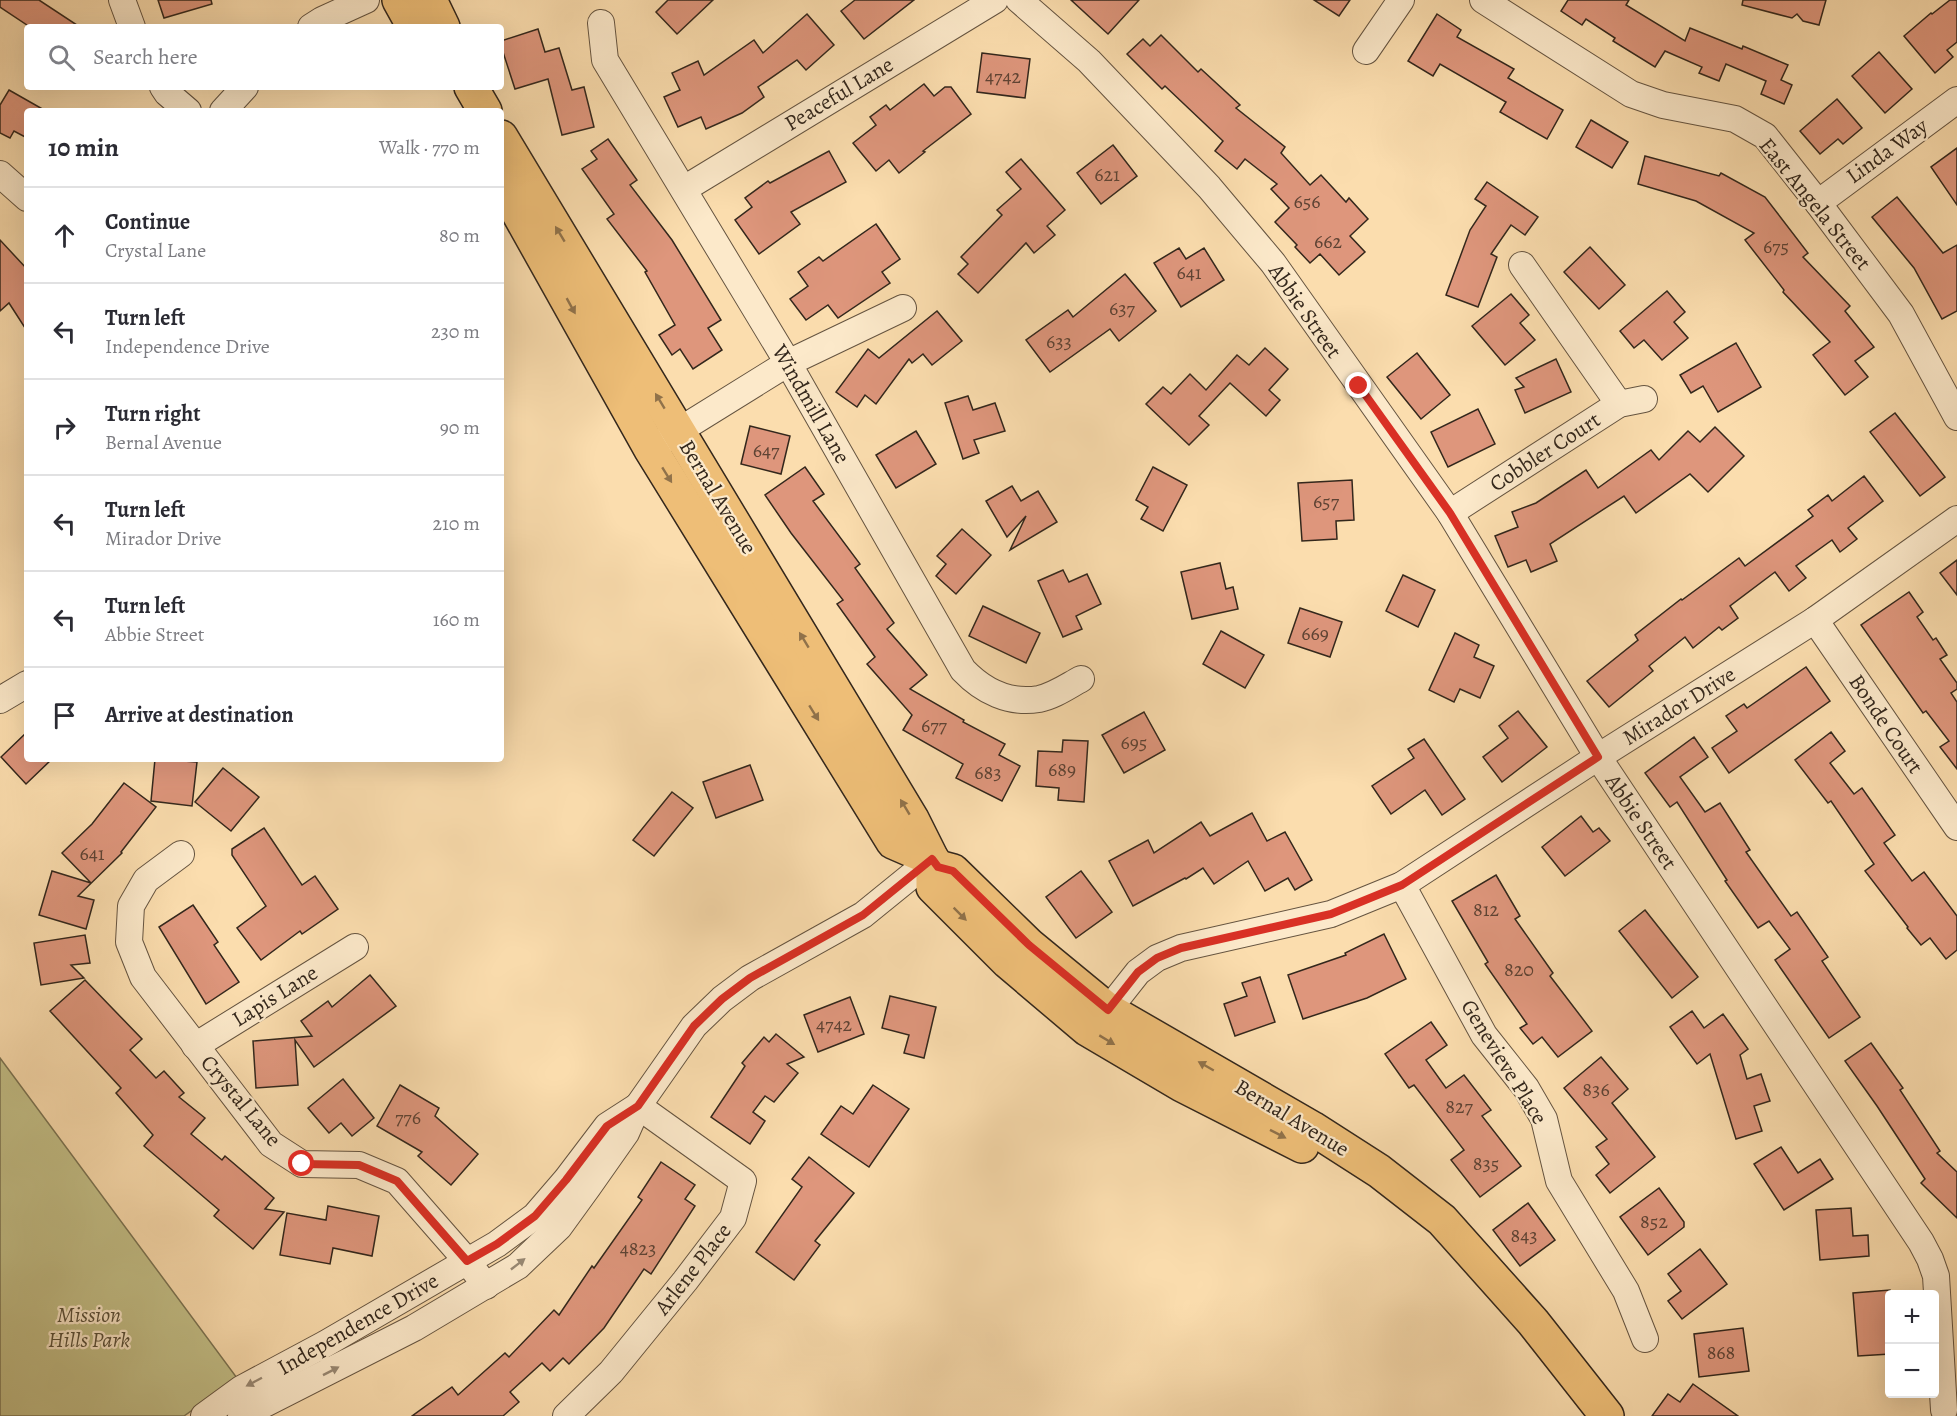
<!DOCTYPE html>
<meta charset="utf-8">
<style>
body{margin:0;font-family:Alegreya,serif;background:#f2f2f3;color:#2b2b33}
.controls{position:absolute;right:18px;bottom:18px;display:grid;overflow:hidden;border-radius:6px;box-shadow:0 6px 24px #0002}
.controls button{width:54px;height:54px;display:grid;place-items:center;padding:0;border:0;border-bottom:2px solid #e1e1e2;background:#fff;color:#2b2b33;font:30px sans-serif}
.stop{position:absolute;width:18px;height:18px;margin:-14px;border:4px solid #d93025;border-radius:50%;background:#fff}
.stop.end{background:#d93025;border-color:#fff;box-shadow:0 2px 6px #0008}
.list{margin:0;padding:0;list-style:none}
h2{display:flex;justify-content:space-between;align-items:center;height:78px;margin:0;padding:0 24px;font-size:26px}
h2 small{font-size:20px;font-weight:400;color:#7c7c81}
.list li{display:grid;grid-template-columns:39px 1fr auto;gap:18px;align-items:center;box-sizing:border-box;height:96px;padding:0 24px;border-top:2px solid #e1e1e2}
.list b{display:block;font-size:22px;white-space:nowrap}
.list p{margin:0;font-size:20px;white-space:nowrap;color:#7c7c81}
.list em{font-size:20px;font-style:normal;color:#7c7c81}
.icon{flex:none;width:33px;height:33px;fill:none;stroke:currentColor;stroke-width:2;stroke-linecap:round;stroke-linejoin:round}
.map{position:relative;flex:none;width:1957px;height:1416px;overflow:hidden}
.search{position:absolute;background:#fff;box-shadow:0 6px 24px #0002;left:24px;top:24px;width:480px;height:66px;display:flex;align-items:center;gap:15px;box-sizing:border-box;padding:0 21px;border-radius:6px;color:#7c7c81;font-size:22px}
.panel{position:absolute;background:#fff;box-shadow:0 6px 24px #0002;left:24px;top:108px;width:480px;height:654px;border-radius:6px}
.map>svg:first-child{display:block}
</style>
<div class="map">
<svg width="1957" height="1416" viewBox="0 0 1957 1416">
<rect width="100%" height="100%" fill="#fbddae"/>
<filter id="stains"><feTurbulence type="fractalNoise" baseFrequency=".00333" numOctaves="4"/><feColorMatrix values="0 0 0 0 .2 0 0 0 0 .09 0 0 0 0 .02 0 0 0 .5 -.17"/></filter>
<radialGradient id="worn" r=".72"><stop offset=".6" stop-color="#630" stop-opacity="0"/><stop offset="1" stop-color="#630" stop-opacity=".3"/></radialGradient>
<path fill="#c3bf87" stroke="#7b7352" stroke-width="1.5" d="M0,1058l237,320 -53,38h-184z"/>
<g fill="#de967c" stroke="#33271c" stroke-width="1.5">
<path d="M0,0h39l41,27h-50l-30,-20z"/>
<path d="M158,0h53l1,4 -48,14z"/>
<path d="M668,0h45l-36,34 -21,-22z"/>
<path d="M855,0h59l-50,39 -23,-28z"/>
<path d="M1071,0h68l-31,34z"/>
<path d="M1314,0h36l-11,16z"/>
<path d="M1568,0h61l-3,5 59,36 5,-13 52,21 1,-3 45,19 -7,15 11,5 -8,19 -23,-10 5,-13 -40,-17 -7,17 -20,-8 3,-6 -37,-16 -10,16 -42,-26 2,-3 -29,-19 -4,6 -21,-14z"/>
<path d="M1743,0h83l-7,25 -16,-4 -6,-7 -5,4 -50,-13z"/>
<path d="M1950,0h7v42l-10,8 6,7 -18,16 -31,-37 27,-23 1,1z"/>
<path d="M807,14l27,31 -28,25 -9,-10 -39,27 6,10 -22,16 -36,16 -5,-12 -23,10 -14,-30 16,-7 -8,-17 26,-12 6,14 50,-35 9,13z"/>
<path d="M1437,14l24,16 -4,7 57,32 -6,9 55,32 -16,29 -47,-27 6,-10 -66,-38 -7,12 -25,-15z"/>
<path d="M538,29l7,23 14,-4 13,42 12,-3 10,40 -32,8 -14,-56 -33,10 -14,-43v-5z"/>
<path d="M1161,35l37,37 3,-3 39,36 -4,3 49,39 -4,6 29,32 11,-10 25,27 3,-4 19,21 -18,17 15,16 -26,23 -19,-21 -10,9 -15,-16 2,-2 -22,-23 14,-14 -18,-19 6,-5 -32,-25 -8,10 -22,-18 8,-10 -58,-55 -3,3 -35,-35 16,-15 7,7z"/>
<path d="M1879,52l33,37 -27,24 -33,-37z"/>
<path d="M982,53l48,6 -5,39 -48,-6z"/>
<path d="M924,84l10,12 11,-9h6l20,27 -48,37 2,1 -26,21 -10,-13 -13,11 -23,-28 23,-18 -6,-8 16,-12 4,5z"/>
<path d="M9,90l37,21h-19v27l-13,-7 -4,7 -10,-5v-28z"/>
<path d="M1837,99l25,29 -19,16 -5,-5 -18,15 -20,-23z"/>
<path d="M1591,120l37,22 -16,26 -36,-21z"/>
<path d="M608,139l29,41 -7,5 42,55 49,80 -13,8 14,22 -29,19 -13,-20 -8,6 -13,-20 16,-10 -30,-53 2,-1 -40,-52 7,-5 -32,-45 15,-10 -6,-8z"/>
<path d="M1113,145l24,31 -36,28 -24,-31z"/>
<path d="M1957,148v57l-26,-38z"/>
<path d="M829,151l17,31 -55,30 9,12 -41,30 -24,-34 17,-13 -7,-9 23,-17 2,2z"/>
<path d="M1645,156l74,20 2,-3 44,24 43,56 -5,4 47,49 -5,5 29,36 -19,14 13,16 -23,18 -32,-40 17,-13 -47,-50 1,-2 -39,-50 9,-7 -58,-32 -58,-17z"/>
<path d="M1021,159l44,51 -18,16 8,9 -21,18 -8,-10 -48,50 -20,-19 10,-10 -7,-7 41,-42 -5,-5 24,-21 -15,-17z"/>
<path d="M1487,182l51,35 -13,18 -14,-10 -20,29 6,3 -19,50 -32,-12 24,-65 16,-24 -11,-7z"/>
<path d="M1897,197l46,56 14,-8v66l-15,8 -28,-51 -42,-51z"/>
<path d="M876,224l24,35 -18,13 8,11 -52,35 -10,-13 -22,15 -16,-21 18,-13 -10,-14 21,-15 4,4z"/>
<path d="M0,240l27,29v62l-18,-28 -9,8z"/>
<path d="M1590,247l35,38 -26,24 -35,-37z"/>
<path d="M1179,248l7,11 18,-11 20,32 -43,27 -27,-44z"/>
<path d="M1125,274l31,37 -37,30 -9,-12 -60,43 -24,-32 42,-30 5,7z"/>
<path d="M1667,291l18,21 -11,10 14,16 -26,22 -18,-20 -10,8 -14,-17z"/>
<path d="M1511,294l18,21 -9,8 15,17 -30,25 -33,-39z"/>
<path d="M937,311l25,30 -30,24 -9,-11 -11,9 -3,-4 -33,45 -11,-9 -8,12 -21,-15 32,-43 11,9z"/>
<path d="M1736,343l25,44 -43,25 -15,-26 -12,7 -11,-18z"/>
<path d="M1265,348l23,21 -19,21 11,10 -14,16 -36,-33 -31,33 10,9 -20,20 -43,-41 17,-17 8,7 19,-20 16,16 31,-35 12,10z"/>
<path d="M1417,353l33,42 -29,24 -34,-42z"/>
<path d="M1556,359l15,33 -46,21 -10,-23 9,-3 -8,-9z"/>
<path d="M968,396l5,14 22,-7 10,28 -31,9 5,13 -16,6 -18,-56z"/>
<path d="M1478,409l17,35 -47,23 -17,-35z"/>
<path d="M1895,413l50,64 -25,19 -50,-64z"/>
<path d="M750,426l40,10 -9,38 -40,-10z"/>
<path d="M1715,427l29,29 -36,36 -18,-18 -54,39 -12,-17 -74,48 7,17 -26,11 -5,-12 -18,7 -13,-31 23,-9 -6,-15 24,-9 50,-33 12,18 53,-38 8,10 29,-29 12,11z"/>
<path d="M916,431l20,33 -40,24 -20,-33z"/>
<path d="M805,467l19,27 -11,7 47,63 -5,4 39,55 -7,6 40,46 -17,14 54,31 -1,2 42,22 -6,11 21,11 -18,35 -46,-23 7,-14 -60,-34 9,-15 -45,-51 8,-7 -38,-53 6,-4 -52,-67 -26,-38z"/>
<path d="M1153,467l34,18 -24,46 -22,-12 7,-12 -12,-7z"/>
<path d="M1864,476l19,25 -35,27 9,11 -17,13 -8,-12 -36,26 10,12 -17,13 -14,-19 -45,34 8,12 -16,12 -3,-3 -26,21 -8,-11 -36,29 4,5 -44,36 -22,-26 51,-41 -3,-5 46,-36 1,1 57,-42 6,8 68,-50 -5,-6 20,-15 4,6z"/>
<path d="M1352,480l2,40 -18,1 1,18 -35,2 -4,-58z"/>
<path d="M1012,486l9,15 17,-10 19,31 -47,28 16,-34 -19,21 -21,-36z"/>
<path d="M962,529l29,26 -35,39 -20,-18 10,-12 -9,-8z"/>
<path d="M1957,560v35l-17,-22z"/>
<path d="M1220,563l6,26 7,-2 5,22 -46,10 -11,-47z"/>
<path d="M1063,570l6,12 18,-8 14,30 -25,12 6,13 -19,8 -25,-56z"/>
<path d="M1403,575l32,15 -17,37 -32,-16z"/>
<path d="M1909,592l14,20 -6,5 16,23 3,-2 11,17 -7,4 17,24v6l-6,4 6,9v67l-17,-22 9,-6 -23,-30 -3,2 -62,-88z"/>
<path d="M983,606l57,27 -14,30 -57,-27z"/>
<path d="M1300,608l42,14 -12,35 -42,-14z"/>
<path d="M1221,631l43,24 -19,33 -42,-24z"/>
<path d="M1455,633l24,12 -5,12 20,9 -14,32 -20,-9 -6,13 -25,-12z"/>
<path d="M1806,667l24,34 -101,72 -17,-25 25,-17 -11,-15 18,-12 3,4z"/>
<path d="M1518,711l29,36 -45,35 -19,-25 25,-19 -9,-12z"/>
<path d="M1144,712l21,38 -41,23 -22,-38z"/>
<path d="M27,732v27h25l-26,25 -25,-27z"/>
<path d="M1831,732l14,19 -15,12 24,31 8,-6 33,47 -11,8 28,38 12,-9 33,44v34l-11,9 -16,-21 -9,7 -14,-17 1,-1 -43,-56 9,-7 -43,-63 -3,2 -33,-43z"/>
<path d="M1694,737l14,20 -28,20 25,35 15,-9 30,47 -4,2 45,64 6,-4 31,45 -6,4 38,56 -31,21 -54,-78 15,-11 -21,-28 -11,7 -33,-47 2,-1 -50,-78 -7,5 -25,-34z"/>
<path d="M1424,739l41,60 -23,16 -17,-25 -34,24 -19,-28 42,-28 -6,-9z"/>
<path d="M1063,740l25,1 -4,61 -26,-2 1,-12 -23,-2 2,-35 24,1z"/>
<path d="M155,759l42,3 -5,44 -41,-5z"/>
<path d="M750,765l13,35 -47,18 -13,-36z"/>
<path d="M223,768l36,29 -28,34 -36,-29z"/>
<path d="M124,783l32,24 -35,45 1,1 -44,43 16,4 -8,29 -47,-14 13,-44 39,12 -29,-30 30,-29z"/>
<path d="M672,792l21,16 -39,48 -21,-16z"/>
<path d="M1252,813l15,28 18,-9 27,48 -17,10 -7,-12 -23,13 -17,-30 -34,23 -11,-16 -17,11 -1,-1 -52,28 -24,-45 39,-21 6,13 47,-31 9,14z"/>
<path d="M1581,816l12,16 6,-4 11,13 -45,35 -23,-29z"/>
<path d="M264,828l38,57 13,-9 23,33 -36,25 -2,-3 -39,29 -24,-32 29,-22 -34,-51v-6z"/>
<path d="M1081,871l31,41 -36,26 -30,-41z"/>
<path d="M1496,875l24,41 -5,3 38,54 -3,3 42,55 -34,26 -16,-20 -9,7 -13,-16 7,-4 -42,-60 3,-2 -36,-61z"/>
<path d="M193,905l25,37 -4,3 25,37 -33,22 -47,-77z"/>
<path d="M1645,910l53,67 -26,21 -53,-67z"/>
<path d="M1384,934l22,45 -39,19 -64,21 -15,-44 58,-20 -1,-2z"/>
<path d="M85,935l5,28 -19,2 13,13 -43,7 -7,-42z"/>
<path d="M370,975l26,31 -82,61 -19,-27 3,45 -42,3 -3,-47 59,-5 -11,-15 27,-20 4,6z"/>
<path d="M1260,977l15,45 -40,14 -11,-32 23,-8 -5,-13z"/>
<path d="M85,980l57,59 -12,11 26,28 8,-7 20,22 -5,4 26,21 -14,16 31,26 3,-4 49,42 -9,11 19,3 -31,37 -39,-33 5,-6 -75,-64 9,-11 -37,-42 5,-5 -71,-77z"/>
<path d="M890,996l46,11 -12,51 -20,-5 5,-18 -27,-7z"/>
<path d="M850,997l14,37 -46,18 -14,-37z"/>
<path d="M1692,1011l12,17 19,-14 25,35 -8,6 7,24 14,-5 9,27 -16,5 8,25 -26,8 -26,-85 -13,10 -27,-37z"/>
<path d="M1431,1022l16,23 -21,15 20,28 18,-13 27,35 -9,6 39,50 -41,31 -29,-37 13,-10 -50,-65 -5,3 -24,-34z"/>
<path d="M776,1034l28,23 -17,7 11,9 -24,29 -9,-6 -12,16 12,9 -15,23 -39,-27 34,-51 -3,-3 22,-26 5,5z"/>
<path d="M1871,1043l32,45 -3,2 40,61 -3,2 20,19v46l-36,-35 4,-4 -48,-73 -32,-45z"/>
<path d="M1601,1057l27,32 -16,14 43,54 -45,36 -14,-18 13,-11 -13,-17 11,-8 -43,-51z"/>
<path d="M343,1079l31,39 -22,18 -11,-13 -12,10 -21,-25z"/>
<path d="M400,1085l39,23 -4,8 43,38 -27,31 -33,-29 4,-4 -45,-26z"/>
<path d="M873,1085l36,24 -40,58 -48,-33 20,-28 12,8z"/>
<path d="M1781,1147l17,26 22,-14 13,20 -49,31 -30,-46z"/>
<path d="M809,1157l45,36 -39,48 5,4 -26,35 -38,-28 46,-65 -10,-8z"/>
<path d="M661,1162l34,23 -10,14 10,7 -44,68 -7,-5 -40,59 -35,36 -6,-6 -13,13 -8,-8 -32,29 9,10 -16,14h-91l40,-29 6,8 47,-42 4,4 45,-47 5,5 33,-49 2,2 48,-68 -4,-3z"/>
<path d="M1659,1188l25,34v5l-36,28 -28,-38z"/>
<path d="M1528,1203l27,37 -35,26 -27,-36z"/>
<path d="M328,1206l51,10 -7,40 -39,-8 -3,16 -50,-9 7,-42 39,7z"/>
<path d="M1851,1208l2,28 15,-1 1,21 -49,4 -4,-50z"/>
<path d="M1700,1249l27,35 -45,35 -14,-18 13,-10 -13,-17z"/>
<path d="M1890,1290v64l-32,2 -5,-63z"/>
<path d="M1743,1328l6,43 -50,6 -5,-43z"/>
<path d="M1693,1384l45,32h-86l16,-22 12,8z"/>
</g>
<g fill="none" stroke-linecap="round" stroke-linejoin="round">
<defs>
<g id="minor">
<path d="M122,0l10,27"/>
<path d="M1019,0l70,61 120,126 64,76 177,250 148,244 323,485 9,17 6,17 8,134"/>
<path d="M1483,0l148,94 32,11 72,14 30,17 53,67 83,111 56,103"/>
<path d="M601,23l4,37 183,303 175,307c20,21 46,34 76,29 15,-3 29,-13 42,-20"/>
<path d="M311,27l11,-7 44,-20"/>
<path d="M1366,51l35,-51"/>
<path d="M163,87l4,6 21,18"/>
<path d="M223,111l22,-24"/>
<path d="M0,174l27,24"/>
<path d="M684,189l311,-189"/>
<path d="M1818,203l139,-103"/>
<path d="M1522,265l97,139"/>
<path d="M664,440l124,-77 115,-55"/>
<path d="M1450,513l169,-109 25,-5"/>
<path d="M1815,620l142,207"/>
<path d="M0,700l27,-16"/>
<path d="M181,854l-35,26 -15,26 -2,36 14,35 128,167 31,20 57,1 38,16 70,80 19,25"/>
<path d="M1402,885l82,150 42,53 18,31 15,62 67,110 19,48"/>
<path d="M1108,1010l30,-38 19,-14 24,-10 150,-34 71,-29 196,-128 217,-137 142,-101"/>
<path d="M195,1046l160,-99"/>
<path d="M204,1416l37,-27 84,-45 172,-100 38,-28 31,-36 41,-54 31,-20"/>
<path d="M241,1416l173,-88 104,-62 41,-39 29,-40 38,-54 12,-27 56,-80 28,-27 28,-21 113,-63 69,-56"/>
<path d="M566,1416l45,-44 74,-91 48,-63 10,-37 -105,-75"/>
</g>
<g id="major">
<path d="M399,0l15,27"/>
<path d="M430,0l13,27"/>
<path d="M471,87l14,24"/>
<path d="M501,137l411,682 20,40 6,8 15,4 76,74 79,65 204,118 67,43 63,49 91,102 74,94"/>
<path d="M501,182l149,266 243,394 39,17"/>
<path d="M938,867l-5,10v10l75,75 79,67 95,56 120,61"/>
</g>
</defs>
<use href="#minor" stroke="#655440" stroke-width="28"/>
<use href="#major" stroke="#33271c" stroke-width="36"/>
<use href="#minor" stroke="#fce9ca" stroke-width="26"/>
<use href="#major" stroke="#eebe77" stroke-width="33"/>
</g>
<defs><path id="oneway-solid" d="M-6-.8H1V-3.2L6.5 0L1 3.2V.8H-6Z" transform="scale(1.5)"/></defs>
<g fill="#90724a">
<use href="#oneway-solid" transform="translate(560 234) rotate(-121)"/>
<use href="#oneway-solid" transform="translate(571 306) rotate(61)"/>
<use href="#oneway-solid" transform="translate(660 401) rotate(-121)"/>
<use href="#oneway-solid" transform="translate(667 475) rotate(58)"/>
<use href="#oneway-solid" transform="translate(804 640) rotate(-121)"/>
<use href="#oneway-solid" transform="translate(814 713) rotate(58)"/>
<use href="#oneway-solid" transform="translate(905 807) rotate(-121)"/>
<use href="#oneway-solid" transform="translate(960 914) rotate(45)"/>
<use href="#oneway-solid" transform="translate(1107 1040) rotate(31)"/>
<use href="#oneway-solid" transform="translate(1206 1066) rotate(-150)"/>
<use href="#oneway-solid" transform="translate(1278 1134) rotate(27)"/>
</g>
<g fill="#988873">
<use href="#oneway-solid" transform="translate(518 1264) rotate(-38)"/>
<use href="#oneway-solid" transform="translate(331 1371) rotate(-27)"/>
<use href="#oneway-solid" transform="translate(254 1382) rotate(152)"/>
</g>
<g fill="none" stroke-linecap="round" stroke-linejoin="round">
<path stroke="#d93025" stroke-width="8" d="M302,1164l57,1 38,16 70,80 30,-17 38,-28 31,-36 41,-54 31,-20 56,-80 28,-27 28,-21 113,-63 69,-56 6,8 15,4 76,74 79,65 30,-38 19,-14 24,-10 150,-34 71,-29 196,-128 -148,-244 -91,-127"/>
</g>
<g text-anchor="middle" dominant-baseline="central" stroke-width="4.5" stroke-linejoin="round" paint-order="stroke">
<g font-size="20" fill="#5e4334">
<text x="1003" y="76">4742</text>
<text x="1107" y="174">621</text>
<text x="1307" y="201">656</text>
<text x="1328" y="241">662</text>
<text x="1776" y="246">675</text>
<text x="1189" y="272">641</text>
<text x="1122" y="308">637</text>
<text x="1059" y="341">633</text>
<text x="766" y="450">647</text>
<text x="1326" y="501">657</text>
<text x="1315" y="633">669</text>
<text x="934" y="725">677</text>
<text x="1134" y="742">695</text>
<text x="1062" y="769">689</text>
<text x="988" y="772">683</text>
<text x="92" y="853">641</text>
<text x="1486" y="909">812</text>
<text x="1519" y="969">820</text>
<text x="834" y="1024">4742</text>
<text x="1596" y="1089">836</text>
<text x="1459" y="1106">827</text>
<text x="408" y="1117">776</text>
<text x="1486" y="1163">835</text>
<text x="1654" y="1221">852</text>
<text x="1524" y="1235">843</text>
<text x="638" y="1248">4823</text>
<text x="1721" y="1352">868</text>
</g>
<g font-size="22" fill="#33271c" stroke="#fce9ca">
<text transform="translate(839 94) rotate(-31)">Peaceful Lane</text>
<text transform="translate(1887 151) rotate(-36)">Linda Way</text>
<text transform="translate(1815 204) rotate(51)">East Angela Street</text>
<text transform="translate(1305 311) rotate(55)">Abbie Street</text>
<text transform="translate(811 404) rotate(60)">Windmill Lane</text>
<text transform="translate(1545 452) rotate(-33)">Cobbler Court</text>
<text transform="translate(718 497) rotate(59)">Bernal Avenue</text>
<text transform="translate(1679 706) rotate(-32)">Mirador Drive</text>
<text transform="translate(1886 724) rotate(56)">Bonde Court</text>
<text transform="translate(1641 822) rotate(56)">Abbie Street</text>
<text transform="translate(275 996) rotate(-32)">Lapis Lane</text>
<text transform="translate(1504 1062) rotate(58)">Genevieve Place</text>
<text transform="translate(241 1101) rotate(50)">Crystal Lane</text>
<text transform="translate(1292 1118) rotate(31)">Bernal Avenue</text>
<text transform="translate(693 1269) rotate(-52)">Arlene Place</text>
<text transform="translate(358 1324) rotate(-30)">Independence Drive</text>
</g>
<g font-size="22" font-style="italic" fill="#574d37" stroke="#fce9ca">
<text x="89" y="1315">Mission<tspan x="89" dy="25">Hills Park</tspan></text>
</g>
</g>
<rect width="100%" height="100%" filter="url(#stains)"/>
<rect width="100%" height="100%" fill="url(#worn)"/>
</svg>
<div class="controls">
<button>+</button>
<button>−</button>
</div>
<div class="stop" style="left:302px;top:1164px"></div>
<div class="stop end" style="left:1359px;top:386px"></div>
<div class="search"><svg class="icon" aria-label="search" viewBox="0 0 24 24"><circle cx="10" cy="10" r="6"/><path d="M15 15l6 6"/></svg>Search here</div>
<section class="panel">
<h2>10 min<small>Walk · 770 m</small></h2>
<ul class="list">
<li><svg class="icon" aria-label="ahead" viewBox="0 0 24 24"><path d="M12 20V5M6 11l6-6 6 6"/></svg><div><b>Continue</b><p>Crystal Lane</p></div><em>80 m</em></li>
<li><svg class="icon" aria-label="left" viewBox="0 0 24 24"><path d="M17 20v-9H6M10 6l-5 5 5 5"/></svg><div><b>Turn left</b><p>Independence Drive</p></div><em>230 m</em></li>
<li><svg class="icon" aria-label="right" viewBox="0 0 24 24"><path d="M7 20v-9h11M14 6l5 5-5 5"/></svg><div><b>Turn right</b><p>Bernal Avenue</p></div><em>90 m</em></li>
<li><svg class="icon" aria-label="left" viewBox="0 0 24 24"><path d="M17 20v-9H6M10 6l-5 5 5 5"/></svg><div><b>Turn left</b><p>Mirador Drive</p></div><em>210 m</em></li>
<li><svg class="icon" aria-label="left" viewBox="0 0 24 24"><path d="M17 20v-9H6M10 6l-5 5 5 5"/></svg><div><b>Turn left</b><p>Abbie Street</p></div><em>160 m</em></li>
<li><svg class="icon" aria-label="arrive" viewBox="0 0 24 24"><path d="M6 21V4h12l-3 4 3 4H6"/></svg><div><b>Arrive at destination</b></div></li>
</ul>
</section>
</div>
